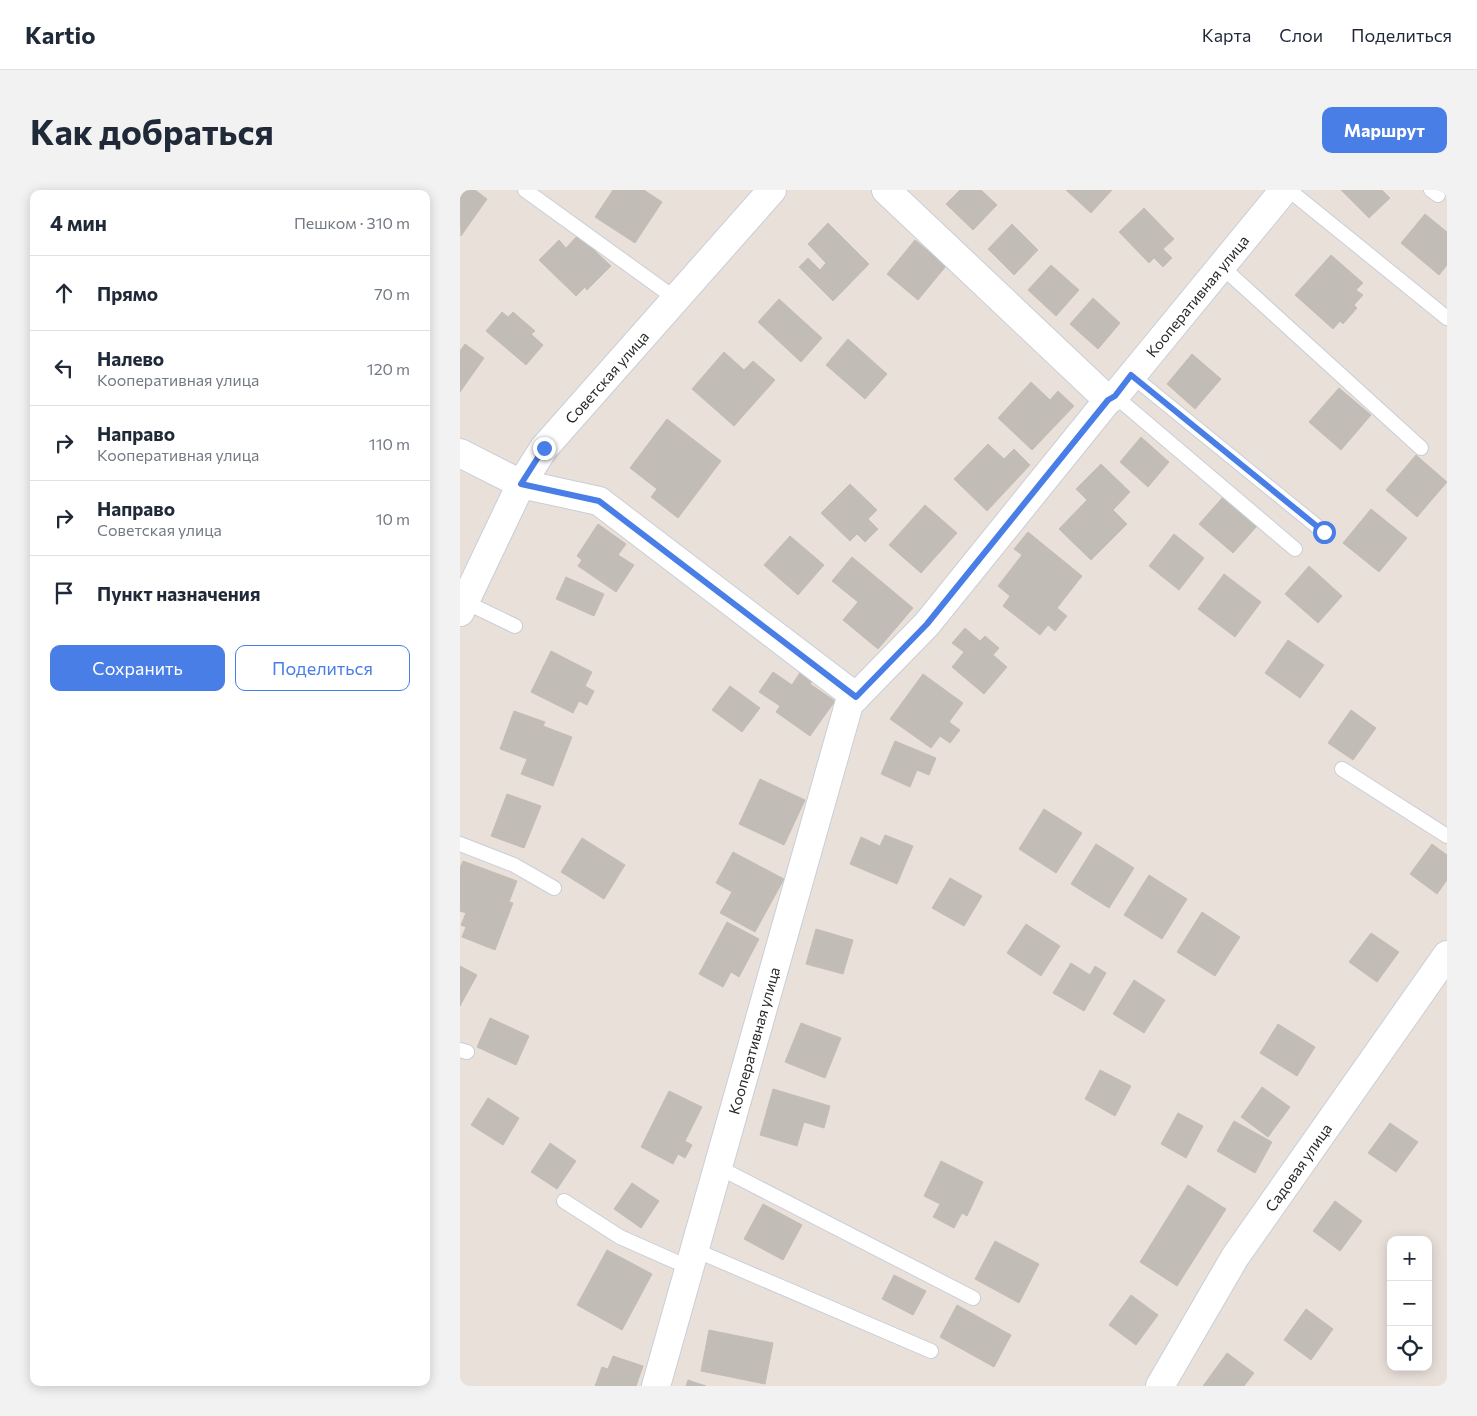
<!DOCTYPE html>
<html lang="ru">
<meta charset="utf-8">
<style>
body{margin:0;font-family:Commissioner,sans-serif;background:#f2f2f3;color:#1f2937}
.controls{position:absolute;right:15px;bottom:15px;display:grid;overflow:hidden;border-radius:10px;box-shadow:0 2px 12px #0003}
.controls button{width:45px;height:45px;display:grid;place-items:center;padding:0;border:0;border-bottom:1px solid #e0e1e3;background:#fff;color:#1f2937;font:25px sans-serif}
.stop{position:absolute;width:15px;height:15px;margin:-11px;border:4px solid #497ee7;border-radius:50%;background:#fff}
.stop.end{background:#497ee7;border-color:#fff;box-shadow:0 1px 5px #0008}
.list{margin:0;padding:0;list-style:none}
h2{display:flex;justify-content:space-between;align-items:center;height:65px;margin:0;padding:0 20px;font-size:21px}
h2 small{font-size:16px;font-weight:400;color:#747a83}
.list li{display:grid;grid-template-columns:32px 1fr auto;gap:15px;align-items:center;box-sizing:border-box;height:75px;padding:0 20px;border-top:1px solid #e0e1e3}
.list b{display:block;font-size:19px;white-space:nowrap}
.list p{margin:0;font-size:16px;white-space:nowrap;color:#747a83}
.list em{font-size:16px;font-style:normal;color:#747a83}
.actions{display:flex;gap:10px;padding:15px 20px}
.actions a{flex:1;padding:11px 0;border:1px solid #497ee7;border-radius:10px;text-align:center;font-size:18px;color:#497ee7}
.actions .main{background:#497ee7;color:#fff}
.icon{flex:none;width:28px;height:28px;fill:none;stroke:currentColor;stroke-width:2;stroke-linecap:round;stroke-linejoin:round}
.map{position:relative;flex:none;width:987px;height:1196px;overflow:hidden;border-radius:10px}
header{display:flex;align-items:center;gap:30px;box-sizing:border-box;height:70px;padding:0 25px;background:#fff;border-bottom:1px solid #e0e1e3}
header strong{font-size:24px}
nav{display:flex;gap:28px;margin-inline-start:auto;font-size:18px}
.intro{display:flex;align-items:center;justify-content:space-between;box-sizing:border-box;height:120px;padding:0 30px}
h1{margin:0;font-size:35px}
.button{padding:12px 22px;border-radius:10px;background:#497ee7;color:#fff;font-size:18px;font-weight:700}
main{display:flex;gap:30px;padding:0 30px}
aside{flex:1;background:#fff;border-radius:10px;box-shadow:0 2px 12px #0003}
.map>svg:first-child{display:block}
</style>
<header>
<strong>Kartio</strong>
<nav><a>Карта</a><a>Слои</a><a>Поделиться</a></nav>
</header>
<div class="intro"><h1>Как добраться</h1><a class="button">Маршрут</a></div>
<main>
<aside>
<h2>4 мин<small>Пешком · 310 m</small></h2>
<ul class="list">
<li><svg class="icon" aria-label="ahead" viewBox="0 0 24 24"><path d="M12 20V5M6 11l6-6 6 6"/></svg><div><b>Прямо</b></div><em>70 m</em></li>
<li><svg class="icon" aria-label="left" viewBox="0 0 24 24"><path d="M17 20v-9H6M10 6l-5 5 5 5"/></svg><div><b>Налево</b><p>Кооперативная улица</p></div><em>120 m</em></li>
<li><svg class="icon" aria-label="right" viewBox="0 0 24 24"><path d="M7 20v-9h11M14 6l5 5-5 5"/></svg><div><b>Направо</b><p>Кооперативная улица</p></div><em>110 m</em></li>
<li><svg class="icon" aria-label="right" viewBox="0 0 24 24"><path d="M7 20v-9h11M14 6l5 5-5 5"/></svg><div><b>Направо</b><p>Советская улица</p></div><em>10 m</em></li>
<li><svg class="icon" aria-label="arrive" viewBox="0 0 24 24"><path d="M6 21V4h12l-3 4 3 4H6"/></svg><div><b>Пункт назначения</b></div></li>
</ul>
<div class="actions"><a class="main">Сохранить</a><a>Поделиться</a></div>
</aside>
<div class="map">
<svg width="987" height="1196" viewBox="0 0 987 1196">
<rect width="100%" height="100%" fill="#e9e0da"/>
<g fill="#c1bcb6" stroke="#c4bcb5">
<path d="M0,0h6l-6,9z"/>
<path d="M6,0h9l12,9 -26,37 -1,-37z"/>
<path d="M153,0h31l18,12 -27,41 -40,-26z"/>
<path d="M500,0h21l16,15 -24,25 -27,-26z"/>
<path d="M606,0h46l-21,23z"/>
<path d="M881,0h41l8,8 -21,20z"/>
<path d="M684,18l30,31 -11,10 9,9 -9,9 -9,-9 -5,5 -30,-31z"/>
<path d="M965,24l22,18v33l-8,10 -38,-32z"/>
<path d="M368,33l41,41 -36,37 -34,-34 9,-9 12,12 6,-7 -18,-19z"/>
<path d="M552,34l26,26 -24,25 -26,-26z"/>
<path d="M118,45l33,31 -24,24 -2,-3 -9,9 -37,-36 20,-20 7,8z"/>
<path d="M455,50l31,26 -28,34 -31,-26z"/>
<path d="M871,65l32,28 -7,7 7,5 -9,10 3,3 -14,16 -3,-3 -7,8 -38,-34z"/>
<path d="M591,75l28,25 -23,26 -28,-26z"/>
<path d="M633,108l27,25 -22,26 -28,-25z"/>
<path d="M319,109l43,39 -21,24 -43,-40z"/>
<path d="M42,122l6,5 5,-5 22,19 -4,3 12,11 -17,20 -40,-34z"/>
<path d="M388,149l39,35 -22,25 -39,-34z"/>
<path d="M5,154l19,14 -24,34v-41z"/>
<path d="M264,162l20,18 9,-9 22,19 -41,46 -42,-37z"/>
<path d="M732,164l29,25 -26,30 -28,-25z"/>
<path d="M571,192l19,18 8,-9 16,15 -42,44 -34,-32z"/>
<path d="M879,198l32,27 -30,35 -32,-28z"/>
<path d="M207,229l54,42 -43,57 -27,-21 6,-8 -27,-21z"/>
<path d="M681,247l28,25 -21,25 -28,-25z"/>
<path d="M528,254l16,15 10,-10 16,16 -43,46 -33,-32z"/>
<path d="M956,265l31,27 -30,35 -31,-27z"/>
<path d="M641,274l29,28 -17,18 14,14 -36,36 -32,-31 28,-29 -11,-11z"/>
<path d="M390,294l27,26 -9,9 10,10 -13,13 -8,-8 -7,7 -29,-28z"/>
<path d="M763,307l34,29 -24,27 -34,-29z"/>
<path d="M465,315l32,28 -36,40 -32,-28z"/>
<path d="M911,319l36,29 -28,34 -36,-29z"/>
<path d="M138,334l28,20 -8,11 16,10 -18,27 -38,-26 4,-6 -5,-4z"/>
<path d="M568,342l54,44 -25,32 10,8 -12,15 -7,-6 -8,10 -37,-29 7,-10 -12,-10 24,-31 -8,-6z"/>
<path d="M714,344l30,24 -25,32 -30,-24z"/>
<path d="M330,346l34,29 -26,30 -34,-30z"/>
<path d="M392,367l61,51 -35,41 -35,-29 15,-18 -26,-21z"/>
<path d="M849,376l33,30 -24,27 -33,-29z"/>
<path d="M764,384l37,28 -26,35 -37,-28z"/>
<path d="M106,387l38,17 -10,22 -38,-17z"/>
<path d="M505,438l15,13 5,-5 14,12 -6,7 14,12 -23,27 -32,-27 12,-15 -12,-9z"/>
<path d="M828,450l36,25 -24,33 -35,-25z"/>
<path d="M91,461l41,21 -7,14 9,5 -7,14 -8,-4 -6,12 -42,-21z"/>
<path d="M341,481l12,8 -3,5 25,17 -25,35 -34,-24 4,-6 -21,-14 14,-20 19,13z"/>
<path d="M463,484l40,29 -14,19 11,8 -10,13 -10,-7 -9,12 -41,-29z"/>
<path d="M270,496l30,22 -18,24 -30,-22z"/>
<path d="M891,520l25,18 -23,32 -25,-17z"/>
<path d="M54,521l31,11 -2,4 29,11 -19,49 -32,-12 6,-15 -27,-10z"/>
<path d="M435,551l41,17 -7,17 -12,-5 -7,17 -29,-13z"/>
<path d="M300,589l45,21 -21,45 -45,-21z"/>
<path d="M47,604l34,12 -17,42 -33,-12z"/>
<path d="M584,619l38,24 -26,40 -37,-24z"/>
<path d="M425,645l28,11 -16,38 -47,-20 11,-27 19,9z"/>
<path d="M122,648l43,27 -21,34 -43,-27z"/>
<path d="M636,654l38,24 -25,40 -38,-24z"/>
<path d="M972,654l15,11v25l-10,14 -27,-20z"/>
<path d="M273,662l51,27 -29,53 -35,-19 12,-21 -16,-9z"/>
<path d="M3,671l54,20 -8,21 4,1 -18,47 -33,-13 4,-10 -5,-2 5,-12 -6,-2v-43z"/>
<path d="M689,685l38,24 -25,40 -38,-24z"/>
<path d="M490,688l32,18 -18,30 -32,-18z"/>
<path d="M742,722l38,25 -25,39 -38,-24z"/>
<path d="M267,732l32,17 -20,38 -8,-5 -8,15 -24,-13z"/>
<path d="M566,734l34,22 -19,30 -34,-23z"/>
<path d="M356,739l37,11 -10,34 -37,-10z"/>
<path d="M911,743l28,19 -22,30 -28,-20z"/>
<path d="M611,773l19,12 5,-9 11,7 -22,38 -31,-18z"/>
<path d="M0,776l17,9 -17,31z"/>
<path d="M674,790l31,20 -21,33 -31,-19z"/>
<path d="M30,828l39,18 -13,29 -39,-18z"/>
<path d="M341,833l40,15 -16,40 -40,-16z"/>
<path d="M818,834l37,23 -18,29 -37,-23z"/>
<path d="M640,880l31,16 -16,30 -30,-17z"/>
<path d="M802,897l28,20 -22,30 -27,-20z"/>
<path d="M313,899l57,17 -6,22 -20,-6 -7,24 -37,-11z"/>
<path d="M209,901l33,16 -17,34 7,4 -7,13 -7,-4 -5,10 -32,-17z"/>
<path d="M28,908l31,20 -16,27 -32,-20z"/>
<path d="M718,923l25,13 -17,32 -25,-14z"/>
<path d="M774,931l38,21 -17,31 -38,-22z"/>
<path d="M930,933l28,19 -22,30 -28,-19z"/>
<path d="M90,953l26,18 -19,28 -26,-17z"/>
<path d="M481,971l42,21 -16,34 -5,-3 -8,15 -21,-11 7,-13 -16,-8z"/>
<path d="M172,993l27,18 -18,27 -27,-19z"/>
<path d="M728,995l38,24 -49,77 -37,-24z"/>
<path d="M875,1011l27,20 -22,30 -27,-20z"/>
<path d="M303,1014l39,21 -19,35 -39,-21z"/>
<path d="M535,1051l44,23 -20,39 -44,-24z"/>
<path d="M147,1060l45,24 -30,56 -45,-25z"/>
<path d="M434,1085l32,16 -13,24 -31,-16z"/>
<path d="M671,1105l27,20 -22,30 -27,-20z"/>
<path d="M497,1115l54,30 -17,32 -54,-30z"/>
<path d="M846,1119l27,20 -22,31 -27,-20z"/>
<path d="M249,1140l64,13 -8,41 -64,-13z"/>
<path d="M767,1163l27,20 -10,13h-41z"/>
<path d="M153,1166l30,10 -7,20h-41l7,-19 6,2z"/>
<path d="M228,1190l18,6h-20z"/>
</g>
<g fill="none" stroke-linecap="round" stroke-linejoin="round">
<defs>
<g id="service">
<path d="M65,0l151,109"/>
<path d="M829,0l158,128"/>
<path d="M971,0l7,5"/>
<path d="M761,76l200,182"/>
<path d="M671,185l193,157"/>
<path d="M655,206l180,153"/>
<path d="M5,412l50,24"/>
<path d="M882,579l105,67"/>
<path d="M0,654l54,21 40,23"/>
<path d="M0,860l7,2"/>
<path d="M258,977l255,131"/>
<path d="M104,1011l56,36 70,31"/>
<path d="M235,1060l236,101"/>
</g>
<g id="minor">
<path d="M426,0l222,210"/>
<path d="M0,263l61,31 78,17 257,196"/>
<path id="s1" d="M196,1196l193,-682 78,-80 181,-224 7,-4 169,-206"/>
<path id="s2" d="M700,1196l75,-129 212,-302"/>
</g>
<g id="tertiary">
<path id="s3" d="M0,422l61,-128 23,-36 228,-258"/>
</g>
</defs>
<use href="#service" stroke="#c9ced8" stroke-width="16"/>
<use href="#minor" stroke="#c9ced8" stroke-width="30"/>
<use href="#tertiary" stroke="#c9ced8" stroke-width="30"/>
<use href="#service" stroke="#fff" stroke-width="14"/>
<use href="#minor" stroke="#fff" stroke-width="28"/>
<use href="#tertiary" stroke="#fff" stroke-width="28"/>
</g>
<g fill="none" stroke-linecap="round" stroke-linejoin="round">
<path stroke="#497ee7" stroke-width="6" d="M84,258l-23,36 78,17 257,196 71,-73 181,-224 7,-4 16,-21 193,157"/>
</g>
<g text-anchor="middle" dominant-baseline="central" stroke-width="4" stroke-linejoin="round" paint-order="stroke">
<g font-size="15" fill="#282828" stroke="#fff">
<text stroke="none"><textPath href="#s1" startOffset="1246">Кооперативная улица</textPath></text>
<text stroke="none"><textPath href="#s3" startOffset="279">Советская улица</textPath></text>
<text stroke="none"><textPath href="#s1" startOffset="359">Кооперативная улица</textPath></text>
<text stroke="none"><textPath href="#s2" startOffset="259">Садовая улица</textPath></text>
</g>
</g>
</svg>
<div class="controls">
<button>+</button>
<button>−</button>
<button><svg class="icon" aria-label="locate" viewBox="0 0 24 24"><circle cx="12" cy="12" r="6"/><path d="M12 2v4M12 18v4M2 12h4M18 12h4"/></svg></button>
</div>
<div class="stop" style="left:864px;top:342px"></div>
<div class="stop end" style="left:84px;top:258px"></div>
</div>
</main>
